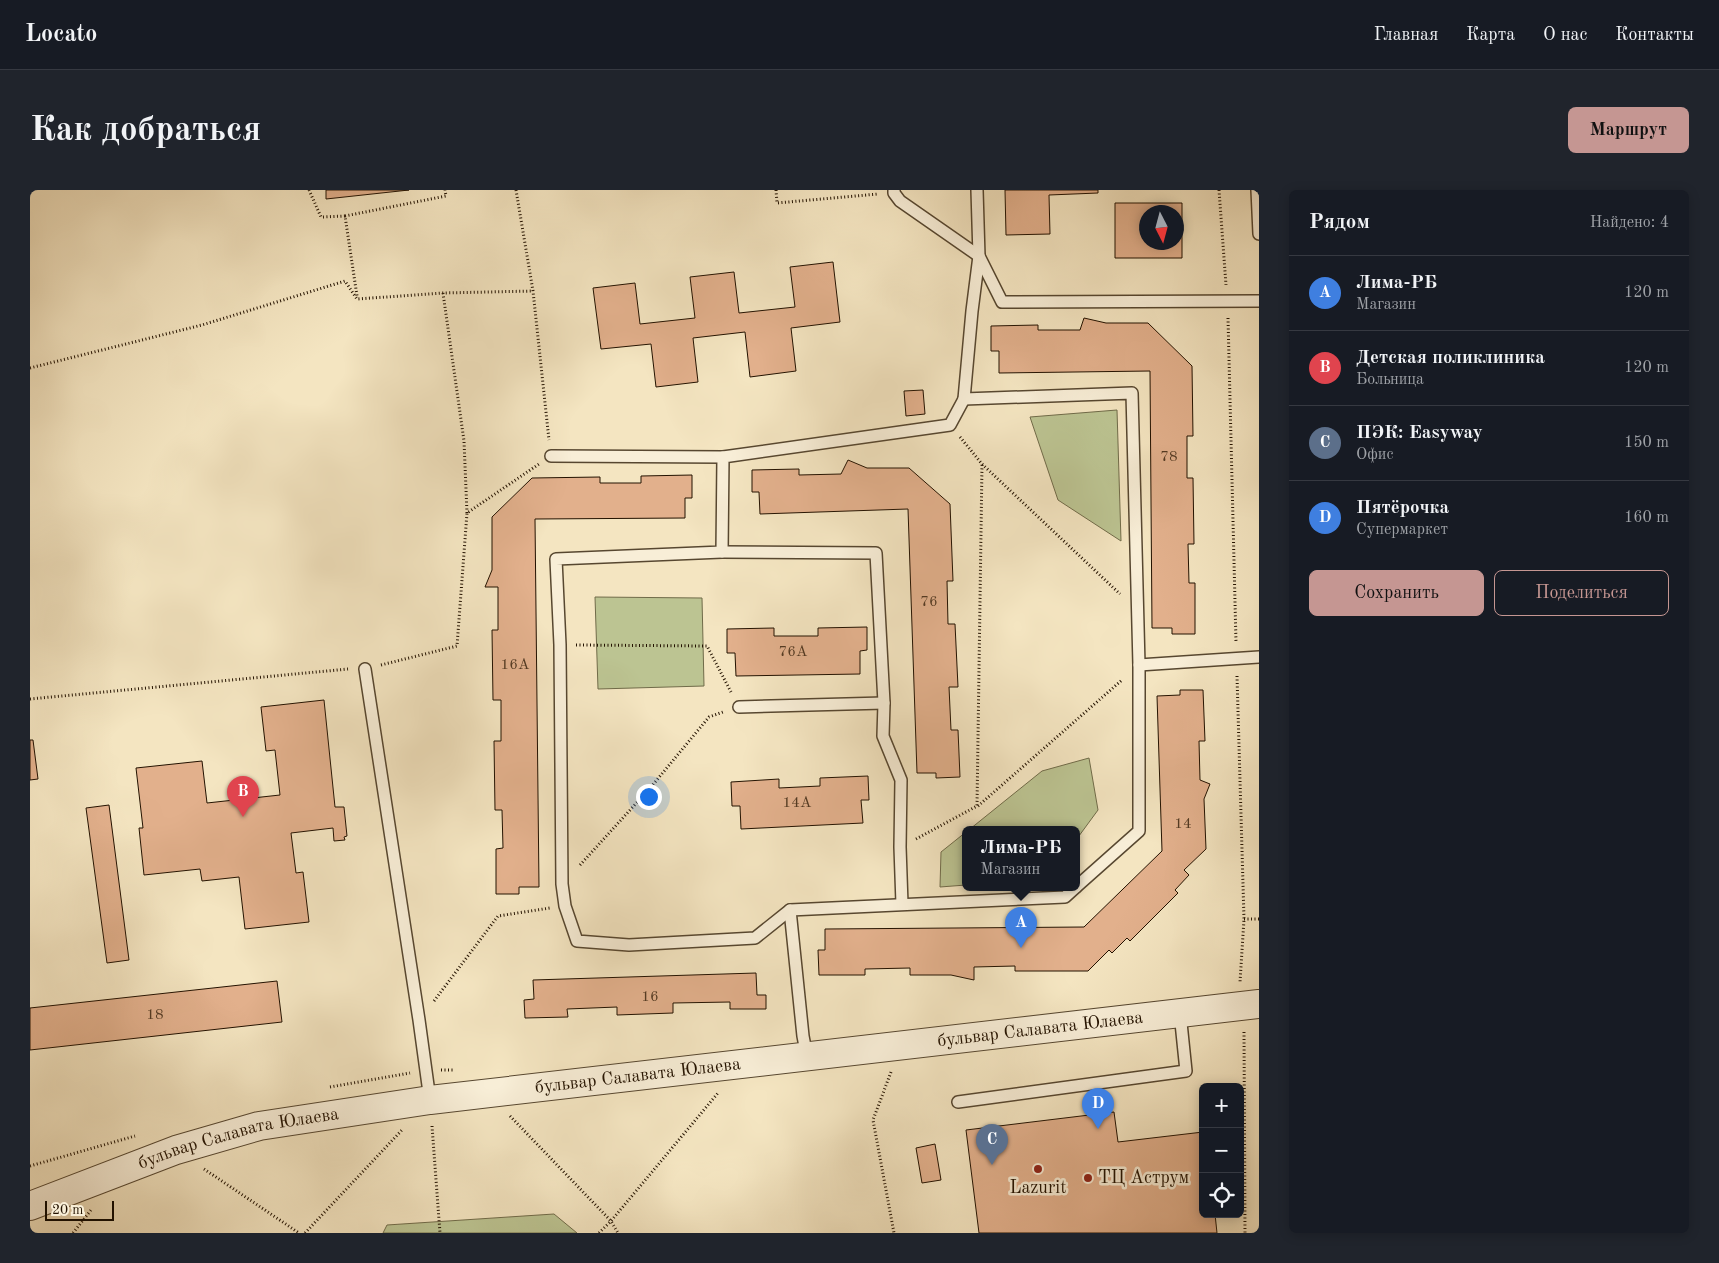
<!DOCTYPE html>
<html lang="ru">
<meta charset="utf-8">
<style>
body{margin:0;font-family:"Old Standard TT",serif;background:#20242c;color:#f1f3f6}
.controls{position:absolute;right:15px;bottom:15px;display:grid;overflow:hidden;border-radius:8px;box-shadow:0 2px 12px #0003}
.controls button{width:45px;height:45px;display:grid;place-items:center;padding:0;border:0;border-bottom:1px solid #363941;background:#171b24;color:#f1f3f6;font:25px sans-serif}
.compass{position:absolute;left:1109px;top:15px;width:45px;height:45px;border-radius:50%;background:#171b24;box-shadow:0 2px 12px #0003;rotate:174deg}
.scale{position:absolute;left:15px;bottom:12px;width:69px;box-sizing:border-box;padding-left:5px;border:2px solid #231200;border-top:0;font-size:14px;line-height:18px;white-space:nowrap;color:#231200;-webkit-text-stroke:4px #f8eed7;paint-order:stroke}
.you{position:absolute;left:618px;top:606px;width:18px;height:18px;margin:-12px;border:4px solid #fff;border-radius:50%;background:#1a73e8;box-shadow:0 0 0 8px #1a73e833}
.badge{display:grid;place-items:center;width:32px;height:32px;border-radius:50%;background:#c59692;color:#fff;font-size:16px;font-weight:700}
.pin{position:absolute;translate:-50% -41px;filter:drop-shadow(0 1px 2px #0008)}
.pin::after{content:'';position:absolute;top:26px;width:18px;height:15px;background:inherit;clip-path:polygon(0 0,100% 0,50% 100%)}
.popup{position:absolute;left:932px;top:636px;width:118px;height:65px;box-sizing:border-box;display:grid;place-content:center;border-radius:8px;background:#171b24;filter:drop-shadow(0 1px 4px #0005);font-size:16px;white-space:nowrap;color:#9ea1a6}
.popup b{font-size:19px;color:#f1f3f6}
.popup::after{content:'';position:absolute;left:50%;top:100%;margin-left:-10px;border:10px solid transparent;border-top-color:#171b24}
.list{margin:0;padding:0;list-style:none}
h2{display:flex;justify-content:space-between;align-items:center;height:65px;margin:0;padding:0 20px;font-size:21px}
h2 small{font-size:16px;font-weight:400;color:#9ea1a6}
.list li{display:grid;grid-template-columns:32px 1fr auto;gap:15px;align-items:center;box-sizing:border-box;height:75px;padding:0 20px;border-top:1px solid #363941}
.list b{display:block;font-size:19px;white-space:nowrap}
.list p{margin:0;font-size:16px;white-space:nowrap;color:#9ea1a6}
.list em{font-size:16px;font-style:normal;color:#9ea1a6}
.actions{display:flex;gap:10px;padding:15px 20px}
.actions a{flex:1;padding:11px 0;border:1px solid #c59692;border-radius:8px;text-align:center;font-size:18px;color:#c59692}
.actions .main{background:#c59692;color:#111}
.icon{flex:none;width:28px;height:28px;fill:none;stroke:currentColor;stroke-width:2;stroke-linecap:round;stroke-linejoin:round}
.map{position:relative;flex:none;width:1229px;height:1043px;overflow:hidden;border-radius:8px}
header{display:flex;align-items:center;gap:30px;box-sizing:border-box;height:70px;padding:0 25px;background:#171b24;border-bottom:1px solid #363941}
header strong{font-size:24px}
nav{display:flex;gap:28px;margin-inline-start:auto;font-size:18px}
.intro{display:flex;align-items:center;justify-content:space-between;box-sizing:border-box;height:120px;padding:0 30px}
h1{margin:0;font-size:35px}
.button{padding:12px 22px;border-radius:8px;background:#c59692;color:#111;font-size:18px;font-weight:700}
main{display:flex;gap:30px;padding:0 30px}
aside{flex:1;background:#171b24;border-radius:8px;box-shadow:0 2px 12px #0003}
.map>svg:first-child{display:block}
</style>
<header>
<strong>Locato</strong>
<nav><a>Главная</a><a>Карта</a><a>О нас</a><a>Контакты</a></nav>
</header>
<div class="intro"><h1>Как добраться</h1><a class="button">Маршрут</a></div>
<main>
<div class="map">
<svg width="1229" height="1043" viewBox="0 0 1229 1043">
<rect width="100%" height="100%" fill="#f4e5c1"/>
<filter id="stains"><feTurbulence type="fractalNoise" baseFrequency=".004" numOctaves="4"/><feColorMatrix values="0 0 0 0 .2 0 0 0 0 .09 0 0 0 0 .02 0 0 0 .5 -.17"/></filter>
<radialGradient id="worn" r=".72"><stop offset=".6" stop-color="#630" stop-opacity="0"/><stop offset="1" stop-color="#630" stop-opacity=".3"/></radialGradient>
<g fill="#bcc492" stroke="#706b49">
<path d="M1087,220l4,131 -63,-41 -28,-83z"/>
<path d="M565,407l107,1 2,88 -106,3z"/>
<path d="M1059,568l9,52 -22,30v-11h-106l72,-58z"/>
<path d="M936,642v53l-26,2 1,-35z"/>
<path d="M524,1024l23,19h-194l4,-8z"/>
</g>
<g fill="#e2b08c" stroke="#231200" fill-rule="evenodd">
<path d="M296,0h83l-83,9z"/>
<path d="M975,0h93v3l-49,2 1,39 -44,1z"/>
<path d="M1085,13h67v55h-67zM1116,22h30v30h-30z"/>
<path d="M803,72l7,60 -49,6 5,43 -46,6 -5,-45 -52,6 5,44 -42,5 -5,-43 -50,5 -8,-61 42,-5 5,41 55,-6 -5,-41 44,-5 5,41 56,-6 -5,-40z"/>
<path d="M1054,128l22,5h42l44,43 1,70h-6v42h6l1,66h-6l1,39h6v51h-23v-6h-20l-2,-257 -151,2v-22h-8v-25l47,-1v5h42z"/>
<path d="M893,200l2,24 -19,2 -2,-25z"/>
<path d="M818,270l19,8h42l41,36 3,77h-6l1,43h7l3,63h-9l2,43h7l2,47 -24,1v-5h-19l-9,-264 -148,5 -1,-22h-7v-22l47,-1v6l42,-1z"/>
<path d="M662,285v23h-7v20l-150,1 4,368h-20v7h-23v-45l7,-1 -1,-38h-7l-1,-69h7v-41h-8l-1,-70h6v-43h-13l7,-17v-53l40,-39 68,-1v6h41v-7z"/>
<path d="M837,437v23l-7,1v23l-124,2 -1,-23h-8v-24l47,-1v8h44v-8z"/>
<path d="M1150,500h23l2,51h-6l1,39 10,4 -6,15 2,50 -22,21 5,5 -14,15 3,3 -48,48 -3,-3 -15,15 -3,-3 -21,21h-73v-5l-41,1v13l-23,-5h-41v-7l-45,1v6h-46l-1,-25h7v-21l259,-2 78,-76 -5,-155 23,-1z"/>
<path d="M294,510l11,107h9l3,29 -3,1 1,3 -11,1 -1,-13 -42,5 5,40 7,-1 6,50 -64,7 -6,-52 -37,4 -2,-12 -56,6 -5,-47h4l-7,-60 66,-7 5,42 73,-8 -5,-45 -9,1 -5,-44z"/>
<path d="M0,550h3l5,39 -8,1z"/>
<path d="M838,586l1,24h-8l2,23 -122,6 -1,-23h-8l-1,-24 48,-3v9l41,-2v-8z"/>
<path d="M79,615l20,155 -22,3 -21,-155z"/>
<path d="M726,783l1,22h9v14h-36v-7l-57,1v10l-56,2v-8l-50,2 1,8 -43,1 -1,-18 10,-1 -1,-19z"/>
<path d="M247,791l5,41 -252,28v-42z"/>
<path d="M1084,922l4,30 85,-10v82h12l2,19h-238l-13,-103z"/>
<path d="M905,954l6,36 -19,3 -6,-35z"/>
</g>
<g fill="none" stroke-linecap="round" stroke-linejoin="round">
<defs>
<g id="service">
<path d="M864,0v3l6,8 79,55 23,46 257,-1"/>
<path d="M947,0l2,66 -7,55 -8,88 168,-6 7,272v166l-63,56"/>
<path d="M1227,0l2,44"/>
<path d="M521,266l172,1"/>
<path d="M692,362l154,1 8,150 -1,33 18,44 -1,67 2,57"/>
<path d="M1109,475l120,-8"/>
<path d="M335,479l54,351 11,80"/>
<path d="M709,517l145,-4"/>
<path d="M760,720l-35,28 -126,7 -52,-4 -12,-35 -3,-22 -2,-239 -4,-86 166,-7 1,-95 227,-32 14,-26"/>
<path d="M777,867l-4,-21 -13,-126 275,-13 11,-10"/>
<path d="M928,912l228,-31 -6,-58"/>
</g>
<g id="tertiary">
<path id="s1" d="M0,1016l146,-56 83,-24 171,-26 829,-96"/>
</g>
</defs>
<use href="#service" stroke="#574730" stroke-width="14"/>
<use href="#tertiary" stroke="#574730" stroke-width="30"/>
<g stroke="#231200" stroke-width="3" stroke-dasharray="1 2.5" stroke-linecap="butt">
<path d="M279,0l12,27 24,-1 12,80"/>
<path d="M486,0l17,101 16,149"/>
<path d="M746,0l1,13 101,-9"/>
<path d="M1189,0l7,95"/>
<path d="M315,26l101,-20 -1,-6"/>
<path d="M413,103l21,148 3,72"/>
<path d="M1198,128l8,324"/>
<path d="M0,178l172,-43 143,-44 12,18 86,-6 90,-2"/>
<path d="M930,247l22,27 138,130"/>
<path d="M546,455l131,1 24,46"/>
<path d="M351,475l76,-19 10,-133 72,-49"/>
<path d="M1207,486l7,243 -4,63"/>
<path d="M0,509l318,-30"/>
<path d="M948,616l144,-126"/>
<path d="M886,649l61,-33 5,-342"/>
<path d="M550,675l71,-78 58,-70 14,-5"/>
<path d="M1214,729h15"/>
<path d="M404,811l64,-85 52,-8"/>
<path d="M1214,842l1,201"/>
<path d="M411,880h14"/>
<path d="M861,882l-18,48 21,113"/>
<path d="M300,897l80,-14"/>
<path d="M480,926l101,105 7,12"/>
<path d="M402,936l8,107"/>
<path d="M0,976l105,-30"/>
<path d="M174,979l95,64"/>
<path d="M43,1043l18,-23"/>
<path d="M275,1043l97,-103"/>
<path d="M569,1043l12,-12 107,-128"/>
</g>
<use href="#service" stroke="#f8eed7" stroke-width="11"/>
<use href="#tertiary" stroke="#f8eed7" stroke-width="28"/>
</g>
<g fill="#8f2418" stroke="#f8eed7" stroke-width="2">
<circle cx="1008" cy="979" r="5"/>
<circle cx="1058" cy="988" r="5"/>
</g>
<g text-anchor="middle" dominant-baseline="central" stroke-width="5" stroke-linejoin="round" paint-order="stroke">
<g font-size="15" fill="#533a23">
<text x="1139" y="267">78</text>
<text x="899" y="412">76</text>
<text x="763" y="462">76А</text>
<text x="485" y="475">16А</text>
<text x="767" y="613">14А</text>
<text x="1153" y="634">14</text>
<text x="620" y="807">16</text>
<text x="125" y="825">18</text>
</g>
<g font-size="18" fill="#231200" stroke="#f8eed7">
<text stroke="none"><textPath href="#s1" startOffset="1030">бульвар Салавата Юлаева</textPath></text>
<text stroke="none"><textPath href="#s1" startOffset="625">бульвар Салавата Юлаева</textPath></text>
<text stroke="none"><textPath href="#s1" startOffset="220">бульвар Салавата Юлаева</textPath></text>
</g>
<g font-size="18" fill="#231200" stroke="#f8eed7" text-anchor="start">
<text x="1068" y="988">ТЦ Аструм</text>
<text x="1008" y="998" text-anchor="middle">Lazurit</text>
</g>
</g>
<rect width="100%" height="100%" filter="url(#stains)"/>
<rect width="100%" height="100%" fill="url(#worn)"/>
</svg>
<div class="controls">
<button>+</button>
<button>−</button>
<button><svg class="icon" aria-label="locate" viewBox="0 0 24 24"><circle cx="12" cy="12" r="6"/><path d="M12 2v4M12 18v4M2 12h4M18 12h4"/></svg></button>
</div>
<svg class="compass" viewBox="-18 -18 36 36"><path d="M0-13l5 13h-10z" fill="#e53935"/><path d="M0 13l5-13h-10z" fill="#9ea1a6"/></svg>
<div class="scale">20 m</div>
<div class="you"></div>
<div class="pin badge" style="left:991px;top:758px;background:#3f7fe0">A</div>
<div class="popup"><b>Лима-РБ</b>Магазин</div>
<div class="pin badge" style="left:213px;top:627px;background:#e0444e">B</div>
<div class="pin badge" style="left:962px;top:975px;background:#5c6f8a">C</div>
<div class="pin badge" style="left:1068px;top:939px;background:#3f7fe0">D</div>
</div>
<aside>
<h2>Рядом<small>Найдено: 4</small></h2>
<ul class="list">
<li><span class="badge" style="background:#3f7fe0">A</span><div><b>Лима-РБ</b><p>Магазин</p></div><em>120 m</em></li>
<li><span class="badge" style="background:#e0444e">B</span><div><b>Детская поликлиника</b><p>Больница</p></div><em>120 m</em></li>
<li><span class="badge" style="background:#5c6f8a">C</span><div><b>ПЭК: Easyway</b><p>Офис</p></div><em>150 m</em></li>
<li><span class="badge" style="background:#3f7fe0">D</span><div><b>Пятёрочка</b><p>Супермаркет</p></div><em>160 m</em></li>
</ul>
<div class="actions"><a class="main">Сохранить</a><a>Поделиться</a></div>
</aside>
</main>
